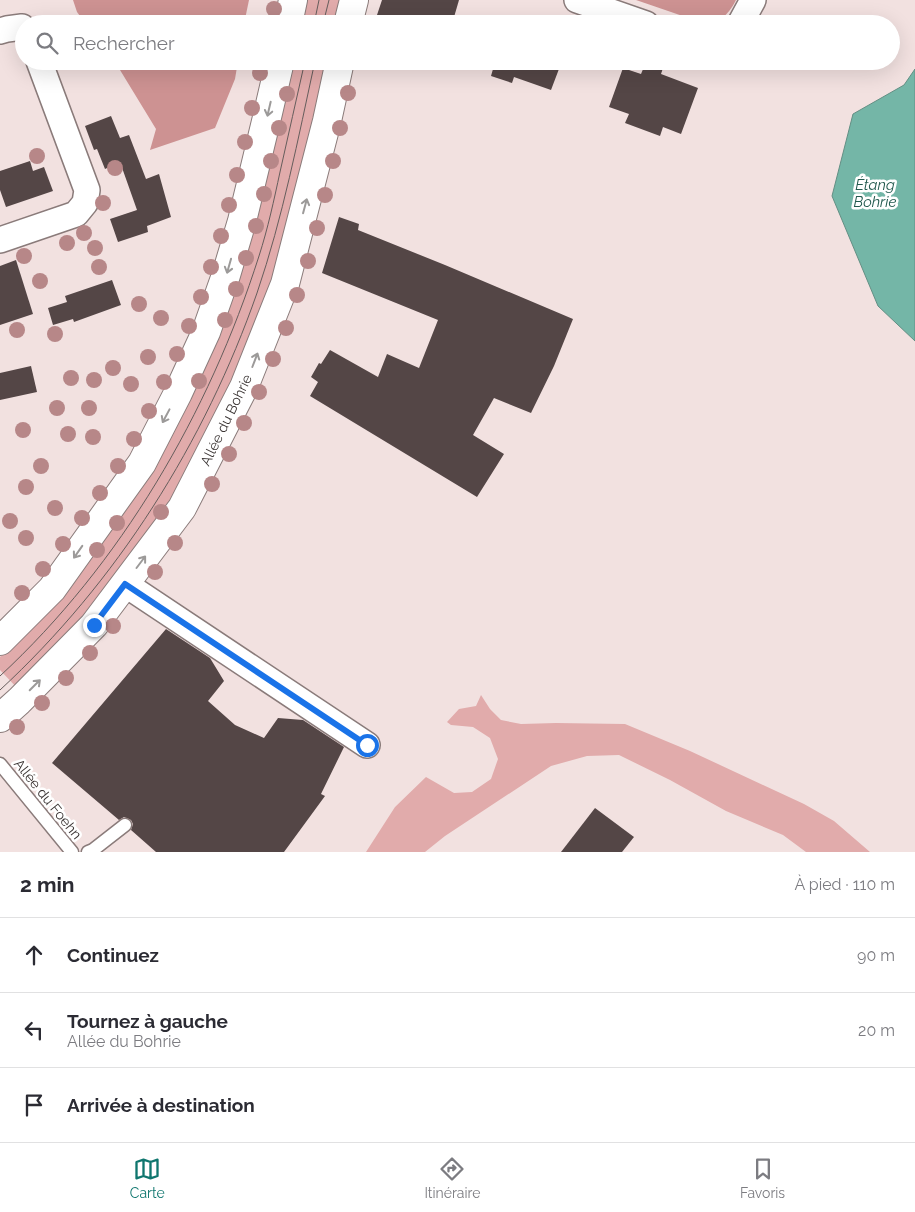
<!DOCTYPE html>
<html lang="fr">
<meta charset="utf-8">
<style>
body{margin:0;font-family:Raleway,sans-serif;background:#f2f2f3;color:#2b2b33}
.stop{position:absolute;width:15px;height:15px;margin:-11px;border:4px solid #1a73e8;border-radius:50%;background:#fff}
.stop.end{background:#1a73e8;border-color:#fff;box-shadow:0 1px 5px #0008}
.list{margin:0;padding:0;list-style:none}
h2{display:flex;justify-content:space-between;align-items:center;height:65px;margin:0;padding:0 20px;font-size:21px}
h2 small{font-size:16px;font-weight:400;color:#7c7c81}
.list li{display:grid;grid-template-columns:32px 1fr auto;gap:15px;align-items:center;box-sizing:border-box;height:75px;padding:0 20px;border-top:1px solid #e1e1e2}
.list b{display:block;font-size:19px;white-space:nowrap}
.list p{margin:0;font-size:16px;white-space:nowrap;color:#7c7c81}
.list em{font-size:16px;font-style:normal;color:#7c7c81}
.icon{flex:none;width:28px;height:28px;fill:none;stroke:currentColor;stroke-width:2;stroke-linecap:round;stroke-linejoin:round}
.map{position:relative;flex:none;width:915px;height:852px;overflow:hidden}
.search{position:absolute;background:#fff;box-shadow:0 5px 20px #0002;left:15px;right:15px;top:15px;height:55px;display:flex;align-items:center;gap:12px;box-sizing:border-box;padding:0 18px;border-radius:28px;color:#7c7c81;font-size:19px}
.sheet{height:290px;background:#fff}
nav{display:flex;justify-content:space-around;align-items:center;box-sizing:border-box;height:70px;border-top:1px solid #e1e1e2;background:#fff;font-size:14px;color:#7c7c81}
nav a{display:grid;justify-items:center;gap:2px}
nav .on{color:#0f766e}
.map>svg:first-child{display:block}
</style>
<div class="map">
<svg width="915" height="852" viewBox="0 0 915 852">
<rect width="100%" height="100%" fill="#f2e1e0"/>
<g fill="#e1abab">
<path d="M305,0h38l-6,24h-37z"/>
<path d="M291,61h38l-29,131 -51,160 -78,151 -56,79 -96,108 -19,-20v-13l23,-23 124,-161z"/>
<path d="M481,695l9,14 11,11 20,4 35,-1 69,1 65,27 114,53 30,17 36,31h-64l-23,-17 -57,-24 -56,-31 -51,-25 -32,1 -36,10 -106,70 -20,16h-59l29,-45 31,-30 28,16 18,-1 19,-13 7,-20 -8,-21 -17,-11 -22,-2 -4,-3 12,-13 17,-3z"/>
</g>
<g fill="#cd9292">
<path d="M73,0h176l-5,24h-158l-9,-12z"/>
<path d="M636,0h100c-6,12 -16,24 -30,24z"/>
<path d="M114,61h124l-3,18 -20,49 -65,22 6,-21 -36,-59z"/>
</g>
<path fill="#74b6a7" stroke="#638f84" d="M915,69v272l-37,-35 -46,-110 21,-82 51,-29z"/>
<g fill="#544646">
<path d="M382,0h77l-7,24h-78z"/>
<path d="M478,61h84l-11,29 -37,-13 -2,6 -21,-7 2,-7 -16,-5z"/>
<path d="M646,62l17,6 -2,6 37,14 -17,46 -18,-7 -3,9 -35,-13 4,-9 -20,-7 14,-39 18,6z"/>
<path d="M111,116l9,22 9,-3 17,44 13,-5 12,43 -24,9 1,6 -30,10 -8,-23 27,-9 -17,-48 -15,7 -8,-20 -3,1 -9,-24z"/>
<path d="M30,161l3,10 11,-4 9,24 -47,16 -6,-17v-19z"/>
<path d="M339,217l20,7 -1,6 87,35 128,54 -19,47 -23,47 -37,-15 -21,37 31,19 -27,43 -167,-101 8,-14 -7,-5 8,-14 2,1 9,-14 48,27 9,-23 32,14 19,-48 -116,-47z"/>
<path d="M16,260l17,54 -33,11v-59z"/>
<path d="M112,280l9,25 -47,17 -1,-3 -20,6 -5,-17 19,-6 -2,-6z"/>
<path d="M31,366l6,26 -37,8v-27z"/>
<path d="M166,629l44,29 14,23 -16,20 27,24 29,13 14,-20 25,2 41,27 -23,47 4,2 -41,56h-128l-25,-22 2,-6 -2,-4 -7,-3 -5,3 -67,-57z"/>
<path d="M595,808l39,29 -12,15h-61z"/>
</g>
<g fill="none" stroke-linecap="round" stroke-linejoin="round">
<defs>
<g id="service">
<path d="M0,764l72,88"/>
<path d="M88,852l5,-2 32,-25"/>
</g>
<g id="minor">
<path d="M577,0l69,24"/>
<path d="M740,24l13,-24"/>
<path d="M0,31l7,-2 15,-2 2,2"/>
<path d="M0,240l76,-26 9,-11 2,-13 -48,-129"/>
<path d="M125,584l242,161"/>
</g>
<g id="secondary">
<path d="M288,24l5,-24"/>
<path d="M348,24l6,-24"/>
<path d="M0,641l52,-52 90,-126 36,-70 28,-61 20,-57 16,-54 26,-108 12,-52"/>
<path d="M0,718l19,-17 75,-76 88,-117 62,-121 41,-103 42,-163 13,-60"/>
</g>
</defs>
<use href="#service" stroke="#8a7b7a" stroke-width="15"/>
<use href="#minor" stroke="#8a7b7a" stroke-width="28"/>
<use href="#secondary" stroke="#8a7b7a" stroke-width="30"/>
<use href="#service" stroke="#fff" stroke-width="12"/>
<use href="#minor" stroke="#fff" stroke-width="25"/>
<use href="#secondary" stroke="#fff" stroke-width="28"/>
<g stroke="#665d5c" stroke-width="1">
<path d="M314,24l5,-24"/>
<path d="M323,24l6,-24"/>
<path d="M0,676c121,-112 209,-263 259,-420 9,-28 15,-56 21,-84 8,-37 17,-74 25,-111"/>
<path d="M0,690c117,-108 205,-248 257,-397 26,-76 41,-154 58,-232"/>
</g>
</g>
<g fill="#b78788">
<circle cx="274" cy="9" r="8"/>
<circle cx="260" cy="73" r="8"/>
<circle cx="348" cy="93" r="8"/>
<circle cx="287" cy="94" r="8"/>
<circle cx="252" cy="108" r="8"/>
<circle cx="279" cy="128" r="8"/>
<circle cx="340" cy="128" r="8"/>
<circle cx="245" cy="142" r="8"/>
<circle cx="37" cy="156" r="8"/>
<circle cx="271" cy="161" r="8"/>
<circle cx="333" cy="161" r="8"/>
<circle cx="115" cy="168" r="8"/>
<circle cx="237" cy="175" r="8"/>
<circle cx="264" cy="194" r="8"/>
<circle cx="325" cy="195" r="8"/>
<circle cx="103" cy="203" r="8"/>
<circle cx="229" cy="205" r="8"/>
<circle cx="256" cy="226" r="8"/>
<circle cx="317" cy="228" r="8"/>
<circle cx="84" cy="233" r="8"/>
<circle cx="221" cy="236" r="8"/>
<circle cx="67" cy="243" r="8"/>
<circle cx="95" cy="248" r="8"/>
<circle cx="24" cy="256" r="8"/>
<circle cx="246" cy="258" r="8"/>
<circle cx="308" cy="261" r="8"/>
<circle cx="99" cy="267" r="8"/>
<circle cx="211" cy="267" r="8"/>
<circle cx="40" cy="281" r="8"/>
<circle cx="236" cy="289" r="8"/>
<circle cx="297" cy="295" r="8"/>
<circle cx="201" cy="297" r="8"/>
<circle cx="139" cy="304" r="8"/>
<circle cx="161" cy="318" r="8"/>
<circle cx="225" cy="320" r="8"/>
<circle cx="189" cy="326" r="8"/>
<circle cx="286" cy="328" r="8"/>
<circle cx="17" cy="330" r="8"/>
<circle cx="55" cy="334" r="8"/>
<circle cx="177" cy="354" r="8"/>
<circle cx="148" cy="357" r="8"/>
<circle cx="273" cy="359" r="8"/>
<circle cx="113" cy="368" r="8"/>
<circle cx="71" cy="378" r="8"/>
<circle cx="94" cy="380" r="8"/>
<circle cx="199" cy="381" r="8"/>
<circle cx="164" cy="382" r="8"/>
<circle cx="131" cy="384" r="8"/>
<circle cx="259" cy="392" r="8"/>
<circle cx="57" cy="408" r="8"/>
<circle cx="89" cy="408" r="8"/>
<circle cx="149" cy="411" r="8"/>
<circle cx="244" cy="423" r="8"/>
<circle cx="23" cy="430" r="8"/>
<circle cx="68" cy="434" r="8"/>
<circle cx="93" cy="437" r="8"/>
<circle cx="134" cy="439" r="8"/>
<circle cx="229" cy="454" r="8"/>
<circle cx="41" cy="466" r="8"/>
<circle cx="118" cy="466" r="8"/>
<circle cx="212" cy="484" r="8"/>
<circle cx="26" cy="487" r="8"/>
<circle cx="100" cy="493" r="8"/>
<circle cx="55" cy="508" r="8"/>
<circle cx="161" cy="512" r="8"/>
<circle cx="82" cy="518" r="8"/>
<circle cx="10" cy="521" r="8"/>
<circle cx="117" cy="523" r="8"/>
<circle cx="26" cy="538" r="8"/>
<circle cx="175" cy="543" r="8"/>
<circle cx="63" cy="544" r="8"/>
<circle cx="97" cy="550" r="8"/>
<circle cx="43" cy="569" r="8"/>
<circle cx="155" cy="572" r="8"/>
<circle cx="22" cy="593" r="8"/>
<circle cx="113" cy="626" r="8"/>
<circle cx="90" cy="653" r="8"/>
<circle cx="66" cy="678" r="8"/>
<circle cx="42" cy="703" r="8"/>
<circle cx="17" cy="727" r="8"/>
</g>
<defs><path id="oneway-shaft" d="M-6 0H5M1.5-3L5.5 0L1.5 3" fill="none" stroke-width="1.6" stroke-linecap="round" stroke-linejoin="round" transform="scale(1.25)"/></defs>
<g stroke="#9c9a99">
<use href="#oneway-shaft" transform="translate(269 109) rotate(103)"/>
<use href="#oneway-shaft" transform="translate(305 206) rotate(-75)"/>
<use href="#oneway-shaft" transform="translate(229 266) rotate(106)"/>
<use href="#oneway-shaft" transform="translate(255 360) rotate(-69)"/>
<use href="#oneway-shaft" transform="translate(166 416) rotate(118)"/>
<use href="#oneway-shaft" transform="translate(78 552) rotate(125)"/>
<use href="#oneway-shaft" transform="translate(141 562) rotate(-53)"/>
<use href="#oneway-shaft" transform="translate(35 685) rotate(-45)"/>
</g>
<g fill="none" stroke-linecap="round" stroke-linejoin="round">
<path stroke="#1a73e8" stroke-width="6" d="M94,625l31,-41 242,161"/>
</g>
<g text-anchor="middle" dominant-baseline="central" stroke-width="5" stroke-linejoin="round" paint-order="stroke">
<g font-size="14" fill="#3a3433" stroke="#fff">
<text transform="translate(226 420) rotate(-64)">Allée du Bohrie</text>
<text transform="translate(48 799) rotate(51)">Allée du Foehn</text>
</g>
<g font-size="15" font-style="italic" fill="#22594e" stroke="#fff">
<text x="875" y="185">Étang<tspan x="875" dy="17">Bohrie</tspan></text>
</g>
</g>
</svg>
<div class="stop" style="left:367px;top:745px"></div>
<div class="stop end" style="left:94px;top:625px"></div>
<div class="search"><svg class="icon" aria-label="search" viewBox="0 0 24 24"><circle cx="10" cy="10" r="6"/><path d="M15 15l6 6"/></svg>Rechercher</div>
</div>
<section class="sheet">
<h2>2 min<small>À pied · 110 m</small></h2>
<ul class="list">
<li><svg class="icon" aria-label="ahead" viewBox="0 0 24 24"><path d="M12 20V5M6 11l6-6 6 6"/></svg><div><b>Continuez</b></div><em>90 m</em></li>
<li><svg class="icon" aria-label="left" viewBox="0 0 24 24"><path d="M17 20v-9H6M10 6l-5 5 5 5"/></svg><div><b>Tournez à gauche</b><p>Allée du Bohrie</p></div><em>20 m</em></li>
<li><svg class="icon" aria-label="arrive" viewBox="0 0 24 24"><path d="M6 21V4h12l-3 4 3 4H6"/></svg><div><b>Arrivée à destination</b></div></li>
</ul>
</section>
<nav>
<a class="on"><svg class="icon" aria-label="map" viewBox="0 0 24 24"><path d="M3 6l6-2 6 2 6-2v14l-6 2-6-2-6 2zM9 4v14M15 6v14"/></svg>Carte</a>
<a><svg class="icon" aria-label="directions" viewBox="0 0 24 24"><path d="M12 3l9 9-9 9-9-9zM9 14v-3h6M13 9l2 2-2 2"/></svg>Itinéraire</a>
<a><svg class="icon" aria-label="saved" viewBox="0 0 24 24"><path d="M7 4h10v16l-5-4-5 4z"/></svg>Favoris</a>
</nav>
